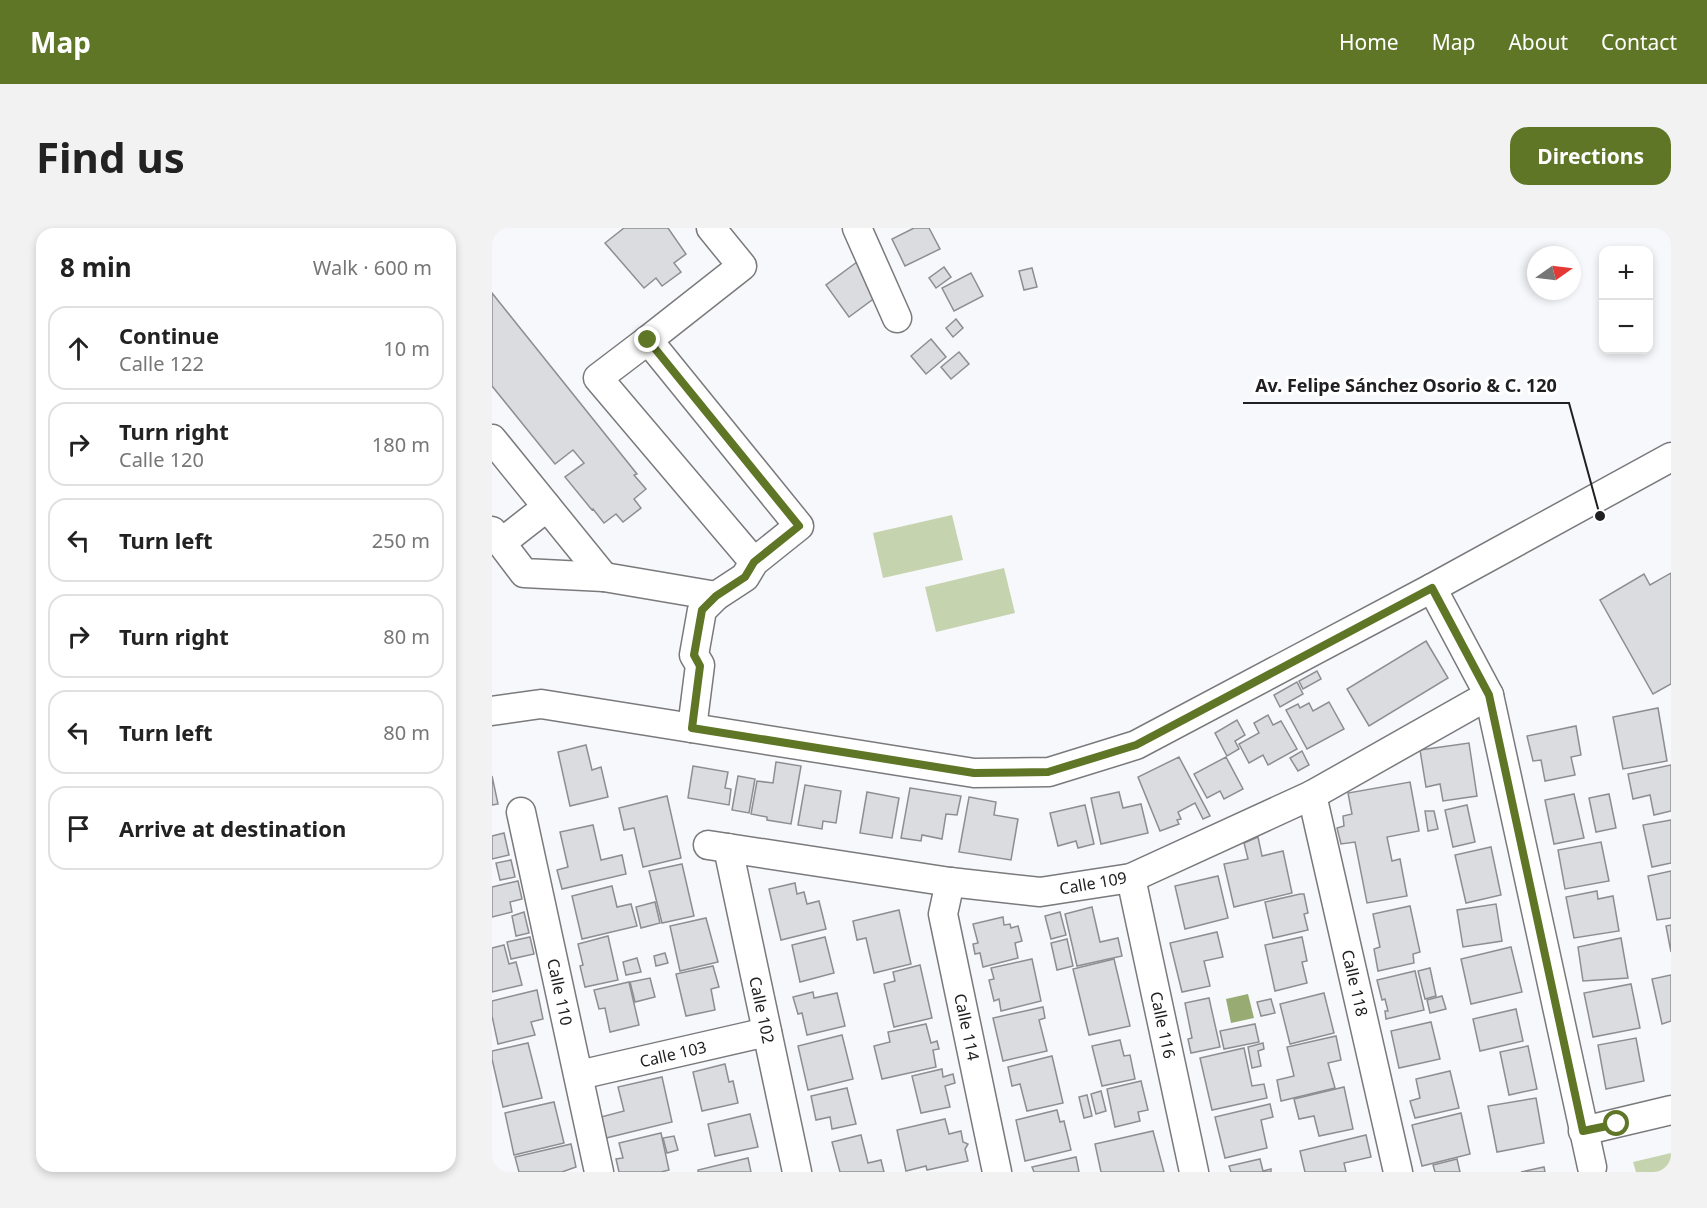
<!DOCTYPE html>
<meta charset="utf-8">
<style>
body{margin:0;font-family:"Noto Sans",sans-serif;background:#f2f2f2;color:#222}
.controls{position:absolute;right:18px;top:18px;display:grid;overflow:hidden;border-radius:12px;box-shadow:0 3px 9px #0003}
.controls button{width:54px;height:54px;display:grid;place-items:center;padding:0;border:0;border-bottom:2px solid #e0e0e0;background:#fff;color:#222;font:30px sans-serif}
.compass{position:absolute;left:1035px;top:18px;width:54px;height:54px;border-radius:50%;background:#fff;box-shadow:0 3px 9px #0003;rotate:76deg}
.stop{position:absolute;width:18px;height:18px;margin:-14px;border:4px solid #5f7627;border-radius:50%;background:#fff}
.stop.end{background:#5f7627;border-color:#fff;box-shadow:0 2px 6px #0008}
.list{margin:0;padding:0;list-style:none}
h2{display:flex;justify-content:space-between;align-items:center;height:78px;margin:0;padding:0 24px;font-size:26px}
h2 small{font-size:20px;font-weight:400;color:#767676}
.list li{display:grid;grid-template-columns:39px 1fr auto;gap:18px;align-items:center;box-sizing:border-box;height:84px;margin:0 12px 12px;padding:0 12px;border:2px solid #e0e0e0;border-radius:18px}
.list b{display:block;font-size:22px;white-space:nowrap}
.list p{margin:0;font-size:20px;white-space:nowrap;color:#767676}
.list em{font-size:20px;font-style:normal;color:#767676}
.icon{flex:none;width:33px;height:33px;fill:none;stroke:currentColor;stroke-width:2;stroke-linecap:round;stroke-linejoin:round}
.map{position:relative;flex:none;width:1179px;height:944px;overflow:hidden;border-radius:18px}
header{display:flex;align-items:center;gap:36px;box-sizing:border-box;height:84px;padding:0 30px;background:#5f7627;color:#fff}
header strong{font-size:28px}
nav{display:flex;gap:33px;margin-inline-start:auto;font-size:21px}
.intro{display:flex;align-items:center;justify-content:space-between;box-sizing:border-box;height:144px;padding:0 36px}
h1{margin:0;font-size:42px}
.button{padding:15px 27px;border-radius:18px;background:#5f7627;color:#fff;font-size:21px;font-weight:700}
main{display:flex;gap:36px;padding:0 36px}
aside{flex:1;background:#fff;border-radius:18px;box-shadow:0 3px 9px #0003}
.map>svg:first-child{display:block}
</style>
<header>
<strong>Map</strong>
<nav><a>Home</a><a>Map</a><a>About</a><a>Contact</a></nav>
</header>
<div class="intro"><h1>Find us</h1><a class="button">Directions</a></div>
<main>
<aside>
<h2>8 min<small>Walk · 600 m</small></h2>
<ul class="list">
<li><svg class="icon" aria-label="ahead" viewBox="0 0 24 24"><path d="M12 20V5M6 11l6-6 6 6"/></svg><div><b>Continue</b><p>Calle 122</p></div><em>10 m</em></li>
<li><svg class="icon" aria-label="right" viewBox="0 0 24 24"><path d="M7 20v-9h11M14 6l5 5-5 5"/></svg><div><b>Turn right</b><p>Calle 120</p></div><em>180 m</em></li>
<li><svg class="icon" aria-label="left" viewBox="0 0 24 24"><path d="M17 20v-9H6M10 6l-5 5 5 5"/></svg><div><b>Turn left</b></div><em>250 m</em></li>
<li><svg class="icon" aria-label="right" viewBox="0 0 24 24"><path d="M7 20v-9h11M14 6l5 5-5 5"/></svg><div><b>Turn right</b></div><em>80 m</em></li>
<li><svg class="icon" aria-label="left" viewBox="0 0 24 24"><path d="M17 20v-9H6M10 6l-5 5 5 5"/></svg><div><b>Turn left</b></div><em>80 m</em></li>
<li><svg class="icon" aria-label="arrive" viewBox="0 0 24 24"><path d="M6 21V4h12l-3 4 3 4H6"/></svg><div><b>Arrive at destination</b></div></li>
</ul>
</aside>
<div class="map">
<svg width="1179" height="944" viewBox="0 0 1179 944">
<rect width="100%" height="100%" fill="#f7f8fb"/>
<g fill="#c6d3af">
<path d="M460,287l11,45 -80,18 -10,-45z"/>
<path d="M512,340l11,45 -79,19 -11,-45z"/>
<path d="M1179,925v19h-35l-3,-10z"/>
</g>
<path fill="#97ab73" d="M756,766l6,24 -23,5 -5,-24z"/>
<g fill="#dbdcdf" stroke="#8e8e92" stroke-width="1.5">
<path d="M132,0h44l18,26 -12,9 7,9 -19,14 -6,-8 -12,10 -39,-45z"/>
<path d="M422,0h15l11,21 -35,17 -13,-27z"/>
<path d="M365,34l23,32 -31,23 -23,-32z"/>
<path d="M452,39l7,10 -15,11 -7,-10z"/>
<path d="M540,40l5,19 -13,3 -5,-19z"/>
<path d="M479,45l12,23 -29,15 -12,-23z"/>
<path d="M0,65l145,181 -3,1 12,14 -12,10 7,9 -18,14 -7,-8 -12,9 -11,-14 -1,1 -27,-33 19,-14 -11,-13 -18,14 -63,-78z"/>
<path d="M464,91l7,9 -10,9 -7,-9z"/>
<path d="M439,111l15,18 -20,17 -15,-18z"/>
<path d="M467,124l10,12 -18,15 -10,-12z"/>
<path d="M1179,345v111l-18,10 -53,-94 44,-26 6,11z"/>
<path d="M934,413l22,37 -79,48 -22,-37z"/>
<path d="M825,443l4,8 -18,10 -4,-8z"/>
<path d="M805,454l6,12 -23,13 -6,-12z"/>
<path d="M837,474l15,27 -37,20 -21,-39 12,-6 2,4 9,-5 4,8z"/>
<path d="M1166,480l9,53 -44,8 -10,-52z"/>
<path d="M776,487l5,10 8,-4 16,28 -29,16 -5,-10 -14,8 -10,-19 20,-11 -5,-10z"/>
<path d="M745,492l8,15 -10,6 4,8 -12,7 -12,-23z"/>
<path d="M1084,498l5,29 -10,2 4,18 -30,6 -4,-21 -8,1 -6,-25z"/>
<path d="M977,515l8,53 -34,5 -3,-17 -14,3 -6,-37z"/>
<path d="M94,517l6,25 9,-3 7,30 -38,9 -12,-54z"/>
<path d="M810,523l7,14 -11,6 -8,-13z"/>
<path d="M687,529l31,59 -7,3 -8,-16 -17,9 3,7 -4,1 2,4 -19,7 -22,-54z"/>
<path d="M734,529l17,32 -19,10 -4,-8 -13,7 -13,-24z"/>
<path d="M284,534l25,4 -10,58 -24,-4v-3l-16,-3 6,-33 16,2z"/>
<path d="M1179,537v46l-17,4 -4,-20 -17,4 -5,-25z"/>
<path d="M201,538l35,6 -3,16 6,1 -2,16 -41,-7z"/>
<path d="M0,548l6,28 -6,1z"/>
<path d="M246,548l17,3 -6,34 -17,-3z"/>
<path d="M918,554l9,49 -32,6 5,24 8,-2 7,37 -40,7 -12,-61 -14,2 -4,-16 7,-2 -1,-10 9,-2 -4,-21z"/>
<path d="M313,557l36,6 -5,32 -13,-2 -1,8 -24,-4z"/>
<path d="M418,560l51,8 -4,19 -11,-1 -4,25 -20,-4 -1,6 -20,-3z"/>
<path d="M375,564l32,6 -7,40 -32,-5z"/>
<path d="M627,564l4,16 18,-4 7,29 -47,11 -10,-46z"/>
<path d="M1082,566l10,44 -30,6 -9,-44z"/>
<path d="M1117,566l7,34 -20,4 -7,-34z"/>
<path d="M175,568l14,62 -38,9 -9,-39 -10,2 -5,-22z"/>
<path d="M477,569l27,5 -2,13 24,4 -7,41 -52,-8z"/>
<path d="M593,577l9,39 -16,4 -2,-7 -18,5 -8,-33z"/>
<path d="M975,577l8,37 -22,5 -8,-37z"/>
<path d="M933,583h9l4,18 -10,2z"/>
<path d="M1179,592v43l-19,4 -9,-42z"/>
<path d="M101,597l8,35 21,-5 4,19 -64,15 -5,-19 11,-3 -8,-35z"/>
<path d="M12,605l5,22 -17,4v-23z"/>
<path d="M766,609l4,19 21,-5 9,42 -58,14 -10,-43 24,-5 -4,-16z"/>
<path d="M1109,614l8,39 -44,8 -7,-39z"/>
<path d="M999,619l10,48 -35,8 -11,-48z"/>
<path d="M19,632l4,17 -15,3 -4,-17z"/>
<path d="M190,636l12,52 -32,7 -13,-52z"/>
<path d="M1179,643v47l-14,2 -9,-44z"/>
<path d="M726,648l10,42 -43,11 -10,-43z"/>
<path d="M26,653l4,18 -12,3 2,10 -20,5v-30z"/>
<path d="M303,655l2,11 7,-2 3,12 12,-3 7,28 -45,11 -12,-51z"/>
<path d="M120,658l5,21 14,-3 6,22 -55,13 -10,-43z"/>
<path d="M1105,663l1,8 15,-3 6,35 -45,7 -8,-41z"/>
<path d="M808,666h4l4,19 -4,1 4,16 -35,8 -8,-36z"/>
<path d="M163,674l5,21 -19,5 -5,-21z"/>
<path d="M1004,676l6,37 -39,6 -6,-37z"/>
<path d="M918,678l10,46 -7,2 1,9 -36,8 -4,-22 6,-2 -7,-33z"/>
<path d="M600,679l8,35 18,-4 4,18 -45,10 -12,-52z"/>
<path d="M407,682l12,54 -37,9 -8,-35 -9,2 -4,-19z"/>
<path d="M32,684l5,21 -13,3 -4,-20z"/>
<path d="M568,684l6,23 -15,4 -6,-23z"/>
<path d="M511,689l1,8 6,-1 1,4 7,-2 4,15 -7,2 3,15 -35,9 -3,-14 -5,1 -2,-10 5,-1 -5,-19z"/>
<path d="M214,690l12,44 -38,9 -10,-45z"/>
<path d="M1179,697v27l-5,-26z"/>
<path d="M725,704l6,25 -19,4 6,25 -28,6 -12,-49z"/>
<path d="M116,708l10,44 -33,7 -5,-21 3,-1 -5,-21z"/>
<path d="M38,709l4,17 -23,5 -4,-17z"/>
<path d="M333,709l9,36 -34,9 -8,-37z"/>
<path d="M810,709l5,24 -5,1 5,21 -32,8 -10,-46z"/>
<path d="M1129,710l7,40 -45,3 -5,-34z"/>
<path d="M575,711l6,27 -16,4 -6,-27z"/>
<path d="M12,717l5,19 7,-2 6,23 -30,7v-44z"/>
<path d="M1019,719l11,45 -51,12 -10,-45z"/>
<path d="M173,725l3,10 -12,3 -2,-10z"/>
<path d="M145,730l4,14 -15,3 -3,-13z"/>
<path d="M540,731l9,42 -40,10 -2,-12 -5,2 -5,-21 5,-1 -3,-11z"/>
<path d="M622,731l16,67 -41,9 -16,-66z"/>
<path d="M428,737l12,53 -38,9 -10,-43 11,-3 -2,-9z"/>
<path d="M221,738l6,21 -8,2 4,21 -29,6 -10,-42z"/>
<path d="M938,740l6,28 -11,3 -7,-28z"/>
<path d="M923,743l9,39 -38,9 -1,-8h3l-3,-12 -3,1 -5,-20z"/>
<path d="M1179,747v46l-9,3 -10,-45z"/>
<path d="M158,750l5,19 -20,5 -5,-20z"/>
<path d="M137,754l10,43 -29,7 -5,-24 -6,1 -5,-19z"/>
<path d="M1139,756l9,44 -47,9 -9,-44z"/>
<path d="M45,762l6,29 -12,3 4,13 -37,9 -6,-28v-15z"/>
<path d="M321,764l1,6 23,-5 8,33 -38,9 -5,-22 -4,1 -5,-17z"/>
<path d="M832,765l10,40 -44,11 -10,-40z"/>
<path d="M950,768l4,13 -16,4 -3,-13z"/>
<path d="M717,770l11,49 -29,6 -3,-14 4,-1 -7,-35z"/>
<path d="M779,771l4,14 -14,3 -4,-14z"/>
<path d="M551,779l2,11 -6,2 8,31 -44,10 -10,-43z"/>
<path d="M1024,781l7,32 -43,10 -7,-32z"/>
<path d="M939,794l9,37 -41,9 -8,-37z"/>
<path d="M434,796l5,19 6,-2 2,8 -6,1 3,17 -54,12 -8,-33 16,-4 -2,-10z"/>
<path d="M763,796l4,18 -35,7 -4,-18z"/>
<path d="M350,807l11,44 -45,11 -10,-44z"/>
<path d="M844,808l5,24 -13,3 7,25 -54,13 -4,-21 17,-4 -7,-29z"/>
<path d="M1144,810l8,43 -38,8 -8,-44z"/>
<path d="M628,812l4,16 6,-1 5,24 -33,7 -10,-40z"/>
<path d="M36,815l14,55 -39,9 -11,-48v-8z"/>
<path d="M771,815l1,6 -6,2 3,15 -9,2 -4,-21z"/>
<path d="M1036,818l9,43 -28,6 -9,-43z"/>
<path d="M752,820l8,38 12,-2 3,14 -55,12 -12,-52z"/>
<path d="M560,828l11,47 -36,8 -7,-27 -8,2 -4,-19z"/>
<path d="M233,836l4,18 4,-1 5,22 -36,8 -9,-39z"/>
<path d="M450,841l1,8 10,-3 2,9 -10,3 5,21 -29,6 -9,-37z"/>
<path d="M958,843l9,37 -44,10 -5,-17 10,-3 -4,-19z"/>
<path d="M170,849l10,45 -66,16 -5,-21 23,-6 -6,-24z"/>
<path d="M649,853l7,29 -10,2 2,9 -25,6 -8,-38z"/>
<path d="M852,859l9,42 -34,7 -5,-20 -15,3 -5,-20z"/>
<path d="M355,860l9,36 -24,5 -2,-12 -14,3 -5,-24z"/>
<path d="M609,863l5,20 -10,3 -5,-20z"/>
<path d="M595,867l5,21 -8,2 -5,-21z"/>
<path d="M1044,870l8,45 -47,9 -9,-46z"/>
<path d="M62,874l10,41 -50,12 -9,-42z"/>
<path d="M778,876l3,13 -12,3 6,28 -42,10 -10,-41z"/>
<path d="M565,882l3,12 4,-1 7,29 -46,11 -9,-41z"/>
<path d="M969,885l9,41 -48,12 -10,-41z"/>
<path d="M258,886l8,33 -43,9 -7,-32z"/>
<path d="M453,891l4,15 12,-3 2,11 5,2 -3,5 3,12 -41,9 -1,-4 -20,5 -9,-41z"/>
<path d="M661,903l11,41h-63l-6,-28z"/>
<path d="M169,905l8,37 -8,2h-42l-3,-13 7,-1 -4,-15z"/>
<path d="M369,907l7,28 13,-3 3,12h-44l-8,-30z"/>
<path d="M874,907l5,22 -27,6 2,9h-41l-5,-21z"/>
<path d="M182,908l4,14 -11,3 -4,-15z"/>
<path d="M79,916l5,23 -14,5h-43l-4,-15z"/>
<path d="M584,929l3,15h-45l-2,-5z"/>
<path d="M256,930l3,14h-53v-2z"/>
<path d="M768,931l3,12 8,-2v3h-40l-2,-6z"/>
<path d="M965,931l3,13h-25l-2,-7z"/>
<path d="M1052,939l1,5h-24z"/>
</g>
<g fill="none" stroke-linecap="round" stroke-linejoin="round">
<defs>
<g id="minor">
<path d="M365,0l40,90"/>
<path d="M156,112l94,-74 -31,-38"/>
<path d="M0,211l112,138"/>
<path d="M0,303l32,42 80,4 112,19"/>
<path d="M9,315l46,-36"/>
<path d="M940,360l57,107 103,472"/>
<path d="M0,483l49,-7 433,69 75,-1 87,-27 296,-157 239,-131"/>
<path d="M200,500l8,-63 -6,-10 8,-45 14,-14 29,-19 9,-15 45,-36 -151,-186 -50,38 156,184"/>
<path d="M820,567l86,377"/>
<path d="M29,584l78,360"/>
<path d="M216,617l242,37 90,10 91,-14 181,-83 177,-100"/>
<path d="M236,620l69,324"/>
<path d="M639,650l63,294"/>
<path d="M458,654l-7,32 54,258"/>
<path d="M87,847l188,-43"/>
<path d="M1091,903l88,-21"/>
</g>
</defs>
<use href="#minor" stroke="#7a7a7d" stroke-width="31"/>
<use href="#minor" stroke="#fff" stroke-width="28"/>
</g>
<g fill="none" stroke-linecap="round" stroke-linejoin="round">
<path stroke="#5f7627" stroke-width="8" d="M156,112l151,186 -45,36 -9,15 -29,19 -14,14 -8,45 6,11 -8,62 282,45 74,-1 88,-27 296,-157 57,107 94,436 34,-7"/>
</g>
<g text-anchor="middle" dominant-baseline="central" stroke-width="6" stroke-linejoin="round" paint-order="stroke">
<g font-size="16" fill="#202022" stroke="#fff">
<text transform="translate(601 655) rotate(-10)">Calle 109</text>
<text transform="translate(863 755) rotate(77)">Calle 118</text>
<text transform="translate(68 764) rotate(78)">Calle 110</text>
<text transform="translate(270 782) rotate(78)">Calle 102</text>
<text transform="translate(671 797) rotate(78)">Calle 116</text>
<text transform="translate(475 799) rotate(78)">Calle 114</text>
<text transform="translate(181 826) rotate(-13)">Calle 103</text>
</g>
</g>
<path fill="none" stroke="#202022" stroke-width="2" d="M1108 288L1077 175H751"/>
<circle fill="#202022" stroke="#fff" stroke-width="2" cx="1108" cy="288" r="6"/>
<g font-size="18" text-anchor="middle" font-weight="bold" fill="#202022" stroke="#fff" stroke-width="6" stroke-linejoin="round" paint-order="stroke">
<text x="914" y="164">Av. Felipe Sánchez Osorio &amp; C. 120</text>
</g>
</svg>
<div class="controls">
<button>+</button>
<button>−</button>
</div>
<svg class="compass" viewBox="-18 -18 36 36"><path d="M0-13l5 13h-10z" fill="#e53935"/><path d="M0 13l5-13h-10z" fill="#767676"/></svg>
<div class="stop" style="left:1125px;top:896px"></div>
<div class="stop end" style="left:156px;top:112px"></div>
</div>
</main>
